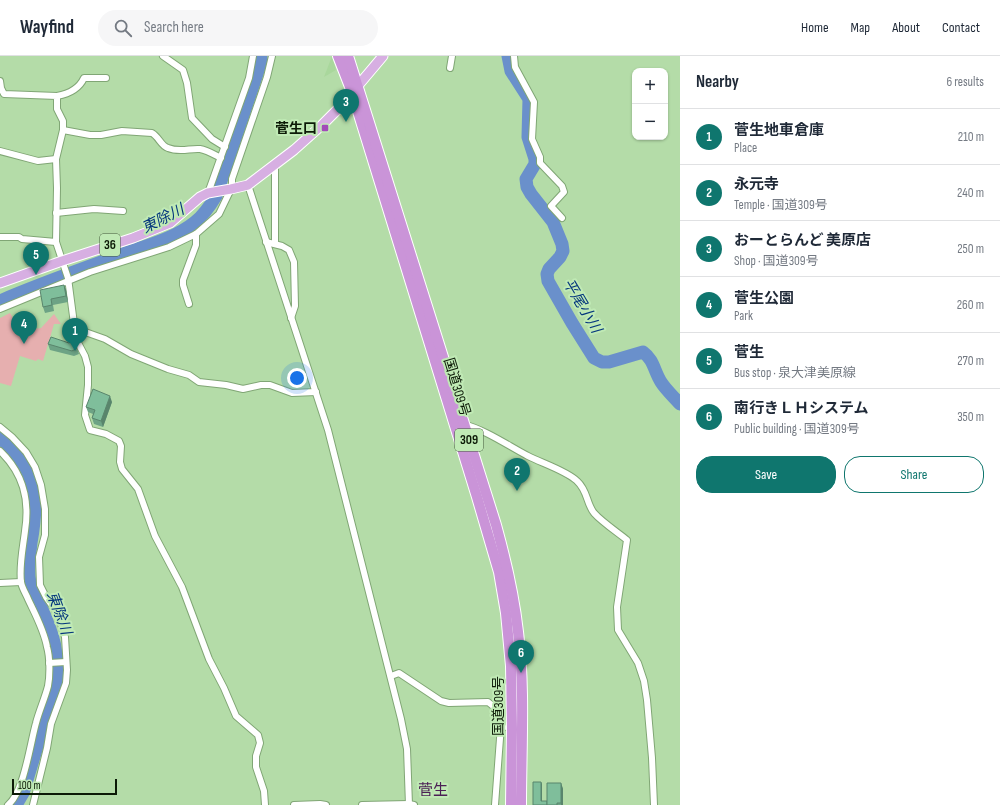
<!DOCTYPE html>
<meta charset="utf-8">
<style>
body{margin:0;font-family:"Sofia Sans Condensed","Noto Sans JP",sans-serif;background:#f6f6f7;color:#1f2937}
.controls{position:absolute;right:12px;top:12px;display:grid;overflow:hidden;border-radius:8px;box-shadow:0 1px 3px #0004}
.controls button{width:36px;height:36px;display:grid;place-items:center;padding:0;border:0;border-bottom:1px solid #e0e1e3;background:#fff;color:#1f2937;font:20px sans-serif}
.scale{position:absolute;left:12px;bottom:10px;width:105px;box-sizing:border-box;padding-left:4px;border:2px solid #0c1a07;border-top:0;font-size:11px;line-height:14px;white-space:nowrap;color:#0c1a07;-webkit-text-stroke:3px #c0eab5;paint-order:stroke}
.you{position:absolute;left:297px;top:322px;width:14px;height:14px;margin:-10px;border:3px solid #fff;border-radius:50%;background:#1a73e8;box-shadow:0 0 0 6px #1a73e833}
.badge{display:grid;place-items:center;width:26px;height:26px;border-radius:50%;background:#0f766e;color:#fff;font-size:13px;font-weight:700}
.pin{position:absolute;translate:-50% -33px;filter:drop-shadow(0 1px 2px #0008)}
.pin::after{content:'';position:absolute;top:21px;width:14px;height:12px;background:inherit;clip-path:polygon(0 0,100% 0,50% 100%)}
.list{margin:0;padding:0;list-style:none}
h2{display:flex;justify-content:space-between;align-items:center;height:52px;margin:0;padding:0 16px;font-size:17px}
h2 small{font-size:13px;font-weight:400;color:#747a83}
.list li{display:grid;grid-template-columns:26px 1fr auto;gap:12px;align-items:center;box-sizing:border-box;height:56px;padding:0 16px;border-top:1px solid #e0e1e3}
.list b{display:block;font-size:15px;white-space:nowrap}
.list p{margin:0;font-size:13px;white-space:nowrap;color:#747a83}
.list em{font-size:13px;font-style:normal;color:#747a83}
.actions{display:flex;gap:8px;padding:12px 16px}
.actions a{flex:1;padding:9px 0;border:1px solid #0f766e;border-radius:16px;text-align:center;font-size:14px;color:#0f766e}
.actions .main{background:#0f766e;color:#fff}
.icon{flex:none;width:22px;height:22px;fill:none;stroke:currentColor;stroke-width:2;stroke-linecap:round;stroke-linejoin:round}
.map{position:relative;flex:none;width:680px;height:749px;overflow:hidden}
header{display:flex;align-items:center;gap:24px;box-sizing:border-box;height:56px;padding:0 20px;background:#fff;border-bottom:1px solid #e0e1e3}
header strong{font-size:19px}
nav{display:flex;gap:22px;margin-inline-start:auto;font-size:14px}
.search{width:280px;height:36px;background:#f6f6f7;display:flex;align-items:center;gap:10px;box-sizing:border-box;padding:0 14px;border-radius:22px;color:#747a83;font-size:15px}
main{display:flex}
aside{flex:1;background:#fff}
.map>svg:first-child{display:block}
</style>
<header>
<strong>Wayfind</strong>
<div class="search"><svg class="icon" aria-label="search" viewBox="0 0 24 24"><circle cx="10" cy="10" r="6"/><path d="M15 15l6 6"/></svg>Search here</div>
<nav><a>Home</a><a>Map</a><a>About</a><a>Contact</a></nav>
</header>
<main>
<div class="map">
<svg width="680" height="749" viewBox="0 0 680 749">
<rect width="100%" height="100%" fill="#b4dca8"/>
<path fill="#a9d79c" d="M332,0l4,14 -12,7z"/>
<path fill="#e6afaf" d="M10,257l7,12h4l9,7 4,-3 7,-1 13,-14 7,10h-7l-11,37 -5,-2 -2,2 -16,-5 -9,30 -11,-3v-65z"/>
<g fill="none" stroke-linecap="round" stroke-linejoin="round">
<g stroke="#6a90cb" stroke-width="13">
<path d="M508,0l3,15 18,28 -1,38 7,22v5l-9,15 1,8 4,7 22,28 9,22 1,7 -3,6 -11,12 -2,5 1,7 24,42 22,35 8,4h7l34,-10c11,8 11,19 18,30 5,8 13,15 19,22"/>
<path d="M0,245c39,-17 80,-31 120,-46 25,-9 54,-16 75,-33 9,-7 15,-16 21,-26l45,-134v-6"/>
<path d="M0,381c10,11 22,22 28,36 10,22 7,47 3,70 -1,10 -4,29 -1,39 2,9 7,17 11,25 12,27 19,47 15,77l-33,109 -7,12"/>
</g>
<defs>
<g id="minor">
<path d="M163,0l20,14 4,13 5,35 20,21 13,8"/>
<path d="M514,0l1,11 19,35 -2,37 8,18v6l22,23 2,6 -13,14 11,12"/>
<path d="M450,12l2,-12"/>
<path d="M0,25l1,7 3,6 53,2v13l6,12v9l-7,29 1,29 -1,54 12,36 8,61 9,17 3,11v18l-3,30 5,15 16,4 13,7 2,5 -1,16 2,7 16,20 17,47 27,51 27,72 15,29 12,28 22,19 2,8 -4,13v11l8,24 1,14"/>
<path d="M57,40c11,-2 22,-7 27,-18h22"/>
<path d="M63,74l27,5h11l21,-4 30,2c7,4 9,13 16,15 12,5 22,0 32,1 7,1 15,6 21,9"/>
<path d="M0,95l38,10 18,-2"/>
<path d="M248,129l80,245 73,289 6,30 2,56"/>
<path d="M232,133v-10l35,-102 5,-21"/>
<path d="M208,137l41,-115 4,-22"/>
<path d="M56,157l38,-4 29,2"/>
<path d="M0,181h19l3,2 34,3"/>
<path d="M266,186l16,4 7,4 5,12 1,44 -4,12"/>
<path d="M275,188v-80"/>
<path d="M189,248l-6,-19v-5l13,-35v-11"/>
<path d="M0,253l90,-37 79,-25 27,-13 23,-20 12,-25"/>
<path d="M74,272l31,11 26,15 37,15 21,6 10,7 27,3 17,4 18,-4h9l22,8 24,-1"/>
<path d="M463,368c23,6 44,21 65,32 14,7 39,15 49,25 11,10 9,22 17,32 8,9 23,19 33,27l-10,67 1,23 20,33 6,18 3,19 5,58 2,47"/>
<path d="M0,371l12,10 14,15 9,15 6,18 4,24v26l-6,22 1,28 6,12 12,17 7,23 2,33 -1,13 -15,41 -4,24 -14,57"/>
<path d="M0,395c23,22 30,48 25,80 -2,17 -6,34 -4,51 1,6 5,12 7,17 7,15 16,31 19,48 3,10 3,29 1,39 -3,12 -9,25 -12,37 -6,21 -12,69 -28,82"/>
<path d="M0,527l21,-1"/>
<path d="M49,607l17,-1"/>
<path d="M391,620l8,-3 42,28 8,2 39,-1 5,4 8,19 11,4"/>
<path d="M294,749l26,-1 6,1"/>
<path d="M362,749l47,-1 5,1"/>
<path d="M495,749l6,-80"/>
</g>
<path id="primary" d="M0,227l62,-22 71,-23 37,-15 30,-26 8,-4 23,-4 17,-4 46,-35 28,-25 18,-18 43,-51"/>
<g id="trunk">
<path d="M338,0l14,36 125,405 22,75 7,41 5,53 1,63 -1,76"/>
<path d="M348,0l148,469c10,36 18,71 22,107 7,57 3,116 3,173"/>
</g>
</defs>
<use href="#minor" stroke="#80a675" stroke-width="8"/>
<use href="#primary" stroke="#fff" stroke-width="11"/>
<use href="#trunk" stroke="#fff" stroke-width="12"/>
<use href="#minor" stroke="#fff" stroke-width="6"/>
<use href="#primary" stroke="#d7afe2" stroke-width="9"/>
<use href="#trunk" stroke="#ca94d8" stroke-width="10"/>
</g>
<g fill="#6da385">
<path d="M64,229l2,5 2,12 -15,3 1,6 -9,2 -2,-6z"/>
<path d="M48,288l29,4 2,6 -5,2 -24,-6z"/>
<path d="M112,346l-9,25 -9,-3 -2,-6 1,-4 -5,-2 -2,-5z"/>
<path d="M541,726l1,2v17h5l14,-18 2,6v16h-30z"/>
</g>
<g fill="#59856c">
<path d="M64,229l2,5 2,12 -2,-6z"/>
<path d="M110,340l2,6 -9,25 -2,-6z"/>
<path d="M541,726l1,2v19l-1,-2z"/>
<path d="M561,727l2,6v16h-2z"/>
</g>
<g fill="#7fbe9b" stroke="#59856c">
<path d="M64,229l2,11 -15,3 1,6 -9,2 -3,-17z"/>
<path d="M51,281l18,6 4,-3 4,8 -5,3 -24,-7z"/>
<path d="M93,333l17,7 -9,25 -9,-3 3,-8 -9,-3z"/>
<path d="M533,726h8v19h6v4h-14z"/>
<path d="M547,727h14v20h-4v2h-10z"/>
</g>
<rect fill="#a24bb8" stroke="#c0eab5" stroke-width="1.5" x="321" y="68" width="8" height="8" rx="2"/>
<g text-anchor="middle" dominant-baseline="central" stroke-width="4" stroke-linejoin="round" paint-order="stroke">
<g fill="#c0eab5" stroke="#42583b" stroke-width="1">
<rect x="100" y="178" width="20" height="22" rx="3"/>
<rect x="455" y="373" width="28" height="22" rx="3"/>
</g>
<g font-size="13" font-weight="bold" fill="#0c1a07">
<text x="110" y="189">36</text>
<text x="469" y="384">309</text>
</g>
<g font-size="14" font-weight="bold" fill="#0c1a07" stroke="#c0eab5" text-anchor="end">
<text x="317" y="72">菅生口</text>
</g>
<g font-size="14" fill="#0c1a07" stroke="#c0eab5">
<text transform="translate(457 331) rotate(73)">国道309号</text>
<text transform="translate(498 650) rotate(-90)">国道309号</text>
</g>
<g font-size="15" font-style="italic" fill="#05377d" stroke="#c0eab5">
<text transform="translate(163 163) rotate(-27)">東除川</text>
<text transform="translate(582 250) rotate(59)">平尾小川</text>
<text transform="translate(59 557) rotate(70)">東除川</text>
</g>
<g font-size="15" fill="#4b2155" stroke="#c0eab5">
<text x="433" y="734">菅生</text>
</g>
</g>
</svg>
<div class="controls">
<button>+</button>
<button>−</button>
</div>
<div class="scale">100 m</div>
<div class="you"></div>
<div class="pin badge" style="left:75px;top:295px">1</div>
<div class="pin badge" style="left:517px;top:435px">2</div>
<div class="pin badge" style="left:346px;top:66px">3</div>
<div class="pin badge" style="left:24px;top:288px">4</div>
<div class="pin badge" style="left:36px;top:219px">5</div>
<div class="pin badge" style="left:521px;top:617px">6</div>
</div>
<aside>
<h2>Nearby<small>6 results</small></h2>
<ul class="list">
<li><span class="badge">1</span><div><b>菅生地車倉庫</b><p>Place</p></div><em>210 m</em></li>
<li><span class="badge">2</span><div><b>永元寺</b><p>Temple · 国道309号</p></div><em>240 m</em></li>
<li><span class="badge">3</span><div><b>おーとらんど 美原店</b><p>Shop · 国道309号</p></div><em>250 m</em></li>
<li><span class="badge">4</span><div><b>菅生公園</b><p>Park</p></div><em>260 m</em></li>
<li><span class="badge">5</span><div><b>菅生</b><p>Bus stop · 泉大津美原線</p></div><em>270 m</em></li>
<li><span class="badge">6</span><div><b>南行きＬＨシステム</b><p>Public building · 国道309号</p></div><em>350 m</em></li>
</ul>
<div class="actions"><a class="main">Save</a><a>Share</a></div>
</aside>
</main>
